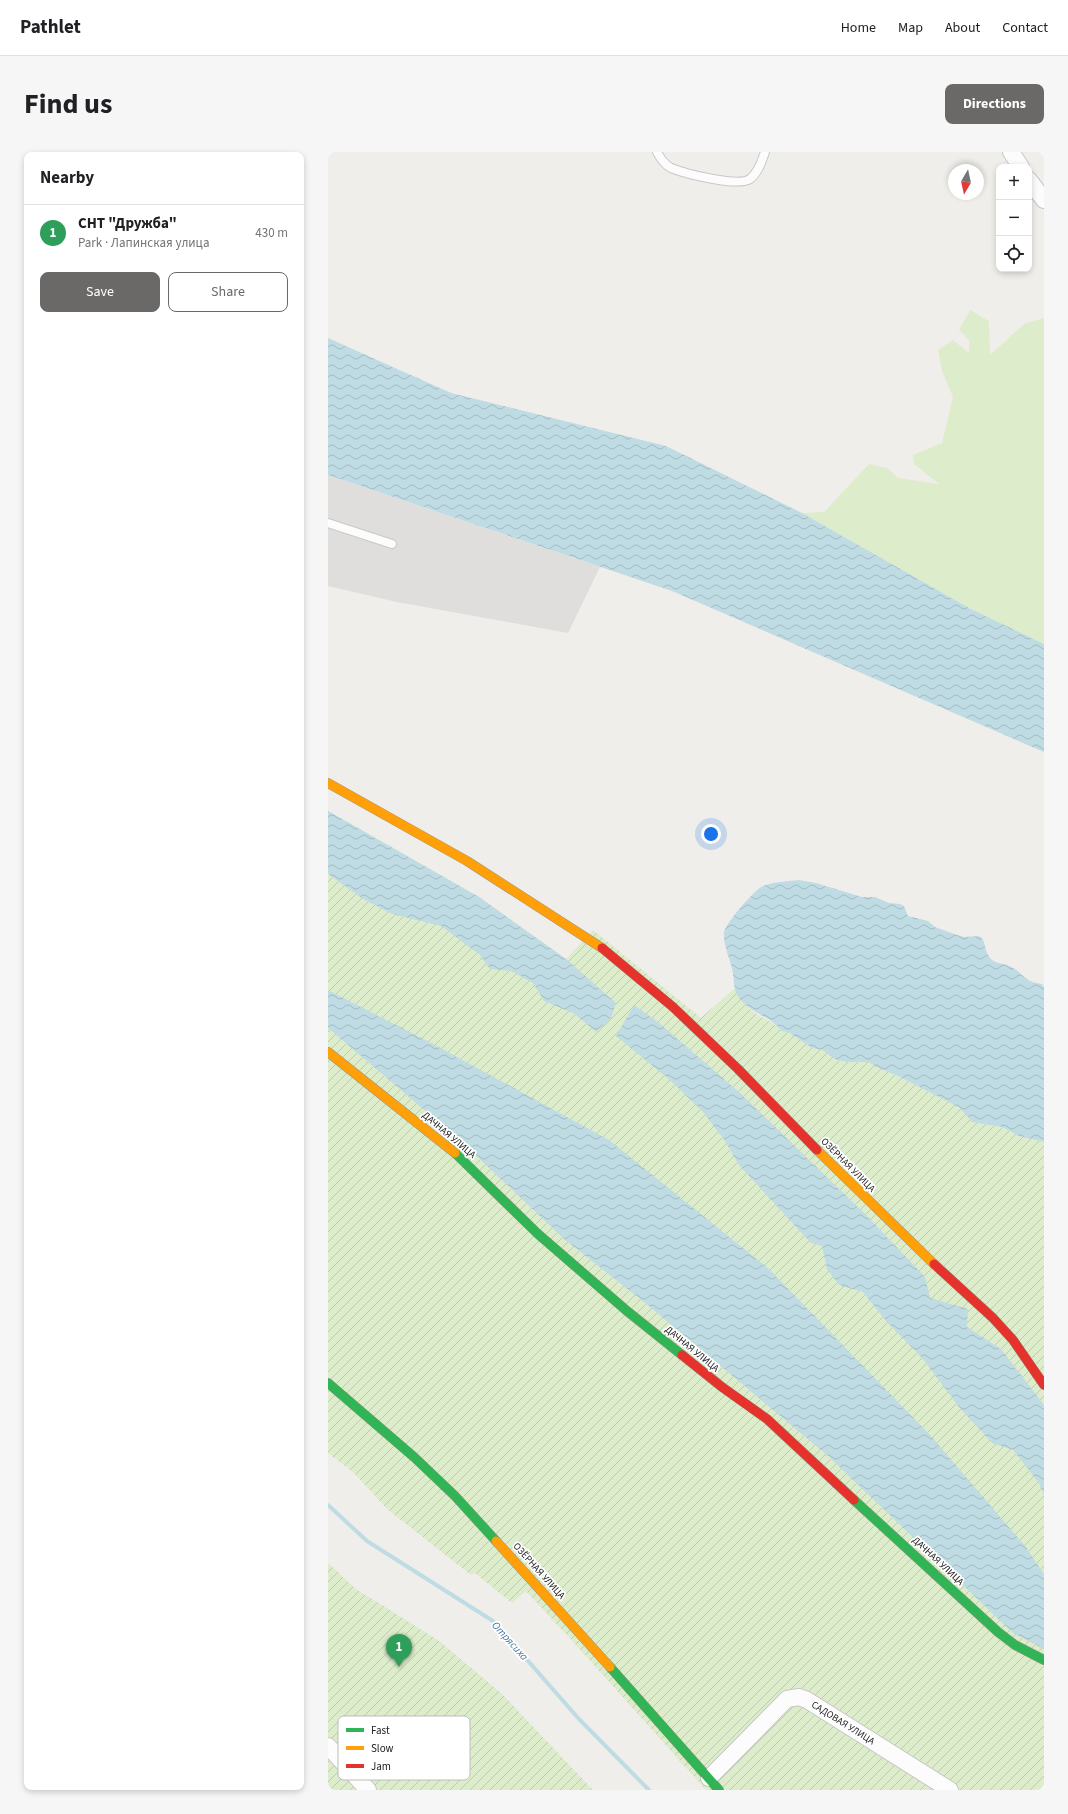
<!DOCTYPE html>
<meta charset="utf-8">
<style>
body{margin:0;font-family:"Source Sans 3",sans-serif;background:#f6f6f6;color:#202124}
.controls{position:absolute;right:12px;top:12px;display:grid;overflow:hidden;border-radius:8px;box-shadow:0 2px 6px #0003}
.controls button{width:36px;height:36px;display:grid;place-items:center;padding:0;border:0;border-bottom:1px solid #e0e0e0;background:#fff;color:#202124;font:20px sans-serif}
.compass{position:absolute;left:620px;top:12px;width:36px;height:36px;border-radius:50%;background:#fff;box-shadow:0 2px 6px #0003;rotate:189deg}
.you{position:absolute;left:383px;top:682px;width:14px;height:14px;margin:-10px;border:3px solid #fff;border-radius:50%;background:#1a73e8;box-shadow:0 0 0 6px #1a73e833}
.badge{display:grid;place-items:center;width:26px;height:26px;border-radius:50%;background:#6a6968;color:#fff;font-size:13px;font-weight:700}
.pin{position:absolute;translate:-50% -33px;filter:drop-shadow(0 1px 2px #0008)}
.pin::after{content:'';position:absolute;top:21px;width:14px;height:12px;background:inherit;clip-path:polygon(0 0,100% 0,50% 100%)}
.list{margin:0;padding:0;list-style:none}
h2{display:flex;justify-content:space-between;align-items:center;height:52px;margin:0;padding:0 16px;font-size:17px}
h2 small{font-size:13px;font-weight:400;color:#757577}
.list li{display:grid;grid-template-columns:26px 1fr auto;gap:12px;align-items:center;box-sizing:border-box;height:56px;padding:0 16px;border-top:1px solid #e0e0e0}
.list b{display:block;font-size:15px;white-space:nowrap}
.list p{margin:0;font-size:13px;white-space:nowrap;color:#757577}
.list em{font-size:13px;font-style:normal;color:#757577}
.actions{display:flex;gap:8px;padding:12px 16px}
.actions a{flex:1;padding:9px 0;border:1px solid #6a6968;border-radius:8px;text-align:center;font-size:14px;color:#6a6968}
.actions .main{background:#6a6968;color:#fff}
.icon{flex:none;width:22px;height:22px;fill:none;stroke:currentColor;stroke-width:2;stroke-linecap:round;stroke-linejoin:round}
.map{position:relative;flex:none;width:716px;height:1638px;overflow:hidden;border-radius:8px}
header{display:flex;align-items:center;gap:24px;box-sizing:border-box;height:56px;padding:0 20px;background:#fff;border-bottom:1px solid #e0e0e0}
header strong{font-size:19px}
nav{display:flex;gap:22px;margin-inline-start:auto;font-size:14px}
.intro{display:flex;align-items:center;justify-content:space-between;box-sizing:border-box;height:96px;padding:0 24px}
h1{margin:0;font-size:28px}
.button{padding:10px 18px;border-radius:8px;background:#6a6968;color:#fff;font-size:14px;font-weight:700}
main{display:flex;gap:24px;padding:0 24px}
aside{flex:1;background:#fff;border-radius:8px;box-shadow:0 2px 6px #0003}
.map>svg:first-child{display:block}
</style>
<header>
<strong>Pathlet</strong>
<nav><a>Home</a><a>Map</a><a>About</a><a>Contact</a></nav>
</header>
<div class="intro"><h1>Find us</h1><a class="button">Directions</a></div>
<main>
<aside>
<h2>Nearby<small></small></h2>
<ul class="list">
<li><span class="badge" style="background:#2e9e5b">1</span><div><b>СНТ &quot;Дружба&quot;</b><p>Park · Лапинская улица</p></div><em>430 m</em></li>
</ul>
<div class="actions"><a class="main">Save</a><a>Share</a></div>
</aside>
<div class="map">
<svg width="716" height="1638" viewBox="0 0 716 1638">
<defs>
<pattern id="garden-furrows" width="10" height="10" patternUnits="userSpaceOnUse"><rect width="10" height="10" fill="#ddeccb"/><path d="M-1 1l2-2M0 10L10 0M9 11l2-2" fill="none" stroke="#bdcaae"/></pattern>
<pattern id="water-waves" width="16" height="10" patternUnits="userSpaceOnUse"><rect width="16" height="10" fill="#bfdbe3"/><path d="M0 5q4-4 8 0t8 0" fill="none" stroke="#a4bcc2"/></pattern>
</defs>
<rect width="100%" height="100%" fill="#f0eeeb"/>
<path fill="#dfdedc" d="M0,323l272,92 -32,66 -171,-31 -69,-16z"/>
<path fill="#ddeccb" d="M642,158l19,11 1,34 34,-31 20,-6v326l-75,-36 -167,-95 22,-1 45,-48 18,4 11,10 41,6 -25,-20 -1,-9 29,-12 11,-46 -11,-26 -4,-21 15,-10 16,13v-13l-10,-10z"/>
<g fill="url(#garden-furrows)">
<path d="M0,659l151,86 87,62 27,-29 108,88 34,-30c3,9 12,20 20,25 9,7 20,8 26,18l7,1 24,16 10,2 15,10 10,2h22l7,5 22,9 62,32 12,14 30,5 17,9 25,6v648h-338l-130,-145 -50,-54 -14,12 -37,-30 -4,2 -84,-66 -33,-36 -26,-20z"/>
<path d="M0,1411l28,26 82,51 64,54 91,96h-265z"/>
</g>
<g fill="url(#water-waves)">
<path d="M0,186l123,55 215,53 136,67 167,95 75,36v108l-372,-161 -344,-116z"/>
<path d="M0,659l151,86 87,62 50,44 -5,15 -15,14 -21,-18 -31,-13 -11,-18 -22,-12 -21,-2 -10,-14 -39,-29 -49,-12 -29,-15 -35,-25z"/>
<path d="M471,728l17,3 46,14h13l14,6 11,1 4,2 4,10 20,5 7,6 22,8 7,2 15,-1c7,4 5,12 9,19 6,10 13,7 21,11 15,6 13,16 33,18l2,3v155l-25,-6 -17,-9 -30,-5 -12,-14 -62,-32 -22,-9 -7,-5h-22l-10,-2 -15,-10 -10,-2 -24,-16 -7,-1c-10,-16 -31,-16 -44,-36 -4,-8 -3,-19 -5,-27 -3,-11 -9,-24 -8,-36 2,-9 30,-42 39,-46 8,-4 27,-5 36,-6z"/>
<path d="M0,838l107,55 174,95 160,129 161,166 95,111 19,28v75l-31,-16 -186,-178 -183,-153 -80,-63 -102,-97 -134,-114z"/>
<path d="M306,853l24,17 82,71 126,122 59,62 5,21 38,11 -1,18 34,22 43,56v90l-5,-12 -26,-33 -21,-7 -33,-36 -36,-48 -37,-38 -23,-29 -24,-7 -12,-16 -5,-23 -11,-3 -72,-78 -14,-24 -22,-29 -32,-31 -55,-45z"/>
</g>
<g fill="none" stroke-linecap="round" stroke-linejoin="round">
<path stroke="#bfdbe3" stroke-width="4" d="M0,1353l39,36 126,80 86,98 70,71"/>
<defs>
<g id="lane">
<path d="M329,0c4,7 7,12 14,16 15,6 67,19 79,11 8,-6 12,-18 15,-27"/>
<path d="M0,371l64,21"/>
</g>
<g id="street">
<path d="M683,0l10,15"/>
<path d="M701,28l15,20"/>
<path d="M0,1594l40,44"/>
<path d="M381,1626l78,-79 12,-2 8,3 143,90"/>
</g>
<g id="fast">
<path d="M127,1001l83,81 89,77 55,44"/>
<path d="M0,1231l86,74 41,39 41,45"/>
<path d="M526,1348l144,132 17,13 29,15"/>
<path d="M282,1515l109,123"/>
</g>
<g id="slow">
<path d="M0,631l139,78 135,87"/>
<path d="M0,900l127,101"/>
<path d="M489,998l117,114"/>
<path d="M168,1389l114,126"/>
</g>
<g id="jam">
<path d="M274,796l71,59 65,62 79,81"/>
<path d="M606,1112l59,54 20,22 31,45"/>
<path d="M354,1203l40,32 45,32 87,81"/>
</g>
</defs>
<use href="#lane" stroke="#c9c8c7" stroke-width="10"/>
<use href="#street" stroke="#c9c8c7" stroke-width="18"/>
<use href="#fast" stroke="#999a82" stroke-width="10"/>
<use href="#slow" stroke="#999a82" stroke-width="10"/>
<use href="#jam" stroke="#999a82" stroke-width="10"/>
<use href="#lane" stroke="#fdfcfc" stroke-width="8"/>
<use href="#street" stroke="#fdfcfc" stroke-width="16"/>
<use href="#fast" stroke="#30b455" stroke-width="9"/>
<use href="#slow" stroke="#ff9f0a" stroke-width="9"/>
<use href="#jam" stroke="#e5322d" stroke-width="9"/>
</g>
<g text-anchor="middle" dominant-baseline="central" stroke-width="3.5" stroke-linejoin="round" paint-order="stroke">
<g font-size="10" fill="#222" stroke="#fff">
<text transform="translate(121 983) rotate(40)">ДАЧНАЯ УЛИЦА</text>
<text transform="translate(520 1013) rotate(45)">ОЗЁРНАЯ УЛИЦА</text>
<text transform="translate(364 1197) rotate(39)">ДАЧНАЯ УЛИЦА</text>
<text transform="translate(610 1409) rotate(43)">ДАЧНАЯ УЛИЦА</text>
<text transform="translate(211 1419) rotate(48)">ОЗЁРНАЯ УЛИЦА</text>
<text transform="translate(515 1571) rotate(32)">САДОВАЯ УЛИЦА</text>
</g>
<g font-size="11" font-style="italic" fill="#4a7aab" stroke="#fff">
<text transform="translate(182 1489) rotate(48)">Отрясиха</text>
</g>
</g>
<rect x="10" y="1564" width="132" height="64" rx="6" fill="#fff" stroke="#bdbdbd" stroke-width="1"/>
<rect x="18" y="1576" width="18" height="4" fill="#30b455"/>
<rect x="18" y="1594" width="18" height="4" fill="#ff9f0a"/>
<rect x="18" y="1612" width="18" height="4" fill="#e5322d"/>
<g font-size="11" fill="#222">
<text x="43" y="1582">Fast</text>
<text x="43" y="1600">Slow</text>
<text x="43" y="1618">Jam</text>
</g>
</svg>
<div class="controls">
<button>+</button>
<button>−</button>
<button><svg class="icon" aria-label="locate" viewBox="0 0 24 24"><circle cx="12" cy="12" r="6"/><path d="M12 2v4M12 18v4M2 12h4M18 12h4"/></svg></button>
</div>
<svg class="compass" viewBox="-18 -18 36 36"><path d="M0-13l5 13h-10z" fill="#e53935"/><path d="M0 13l5-13h-10z" fill="#757577"/></svg>
<div class="you"></div>
<div class="pin badge" style="left:71px;top:1515px;background:#2e9e5b">1</div>
</div>
</main>
